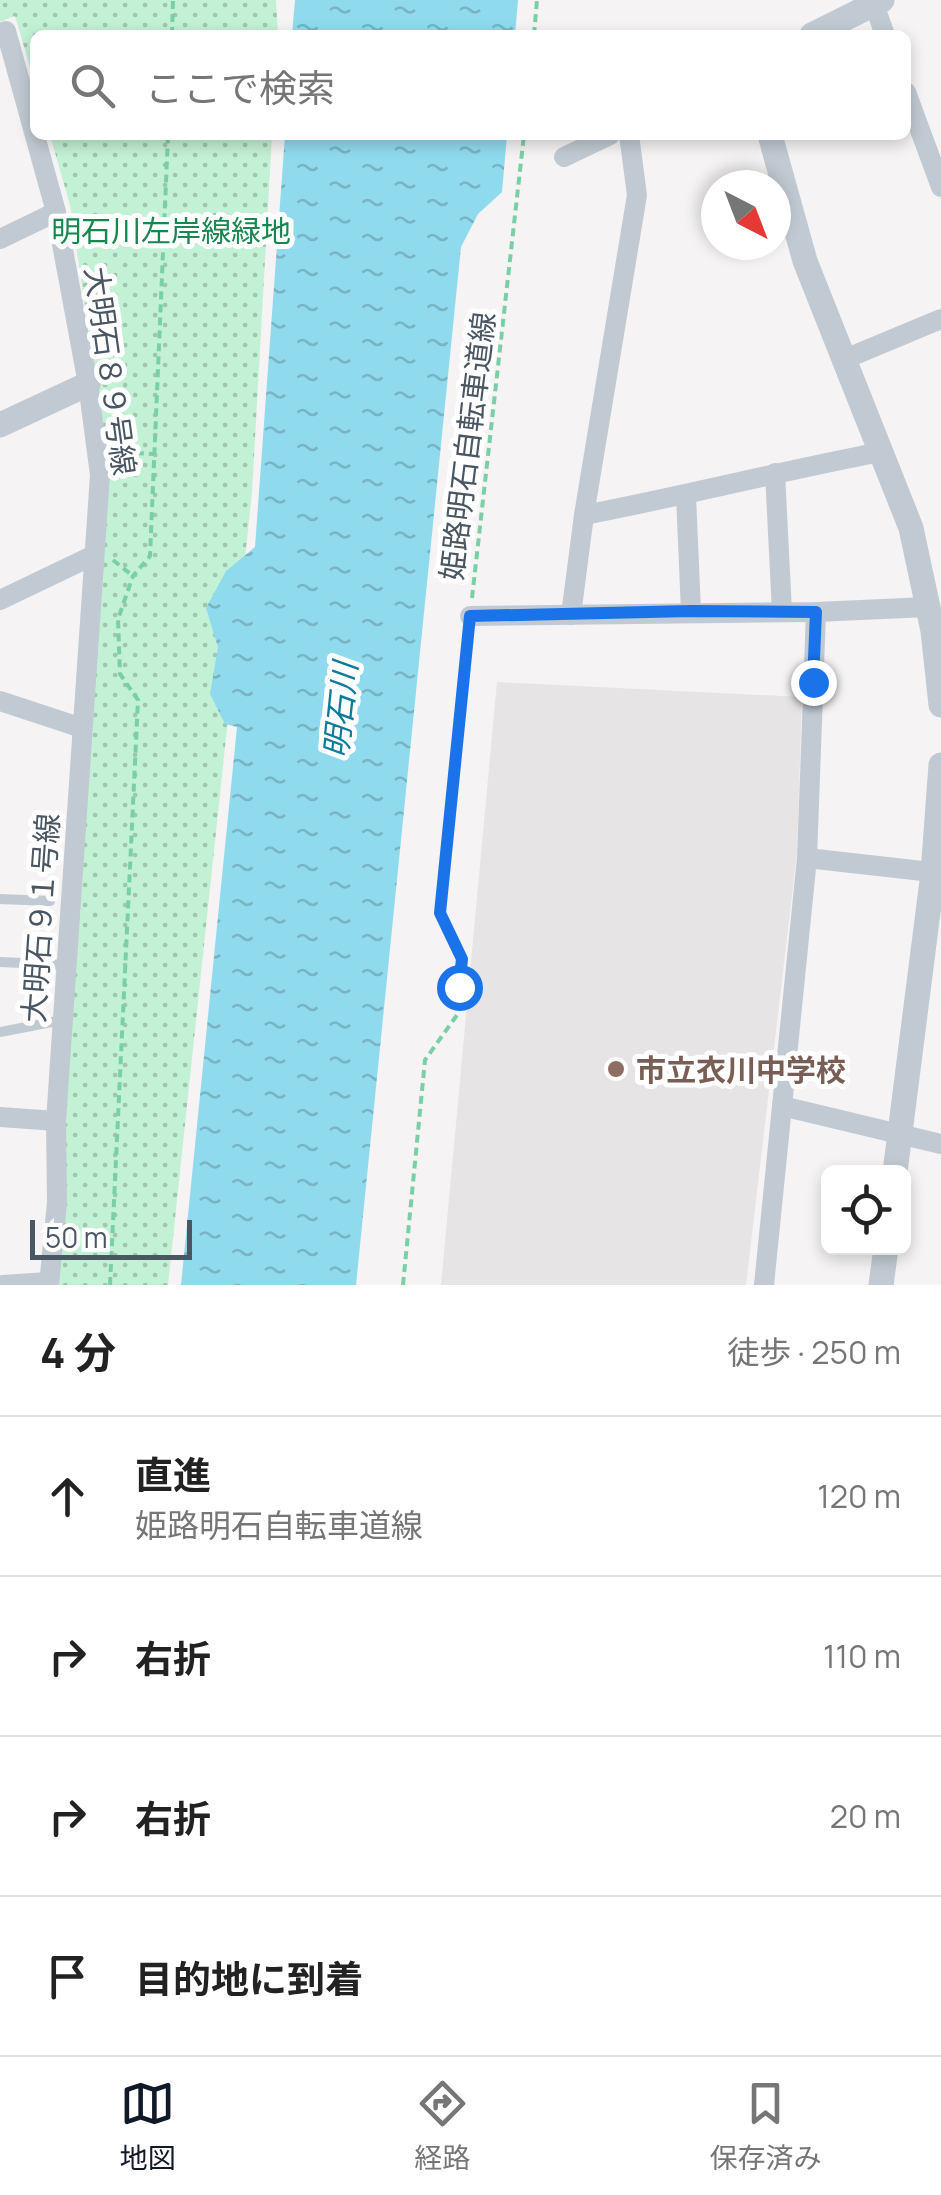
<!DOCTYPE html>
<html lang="ja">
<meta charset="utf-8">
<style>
body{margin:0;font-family:Manrope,"Noto Sans JP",sans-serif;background:#f6f6f6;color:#222}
.controls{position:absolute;right:30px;bottom:30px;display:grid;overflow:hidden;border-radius:15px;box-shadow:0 5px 15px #0003}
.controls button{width:90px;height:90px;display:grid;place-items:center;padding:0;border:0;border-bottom:2px solid #e0e0e0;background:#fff;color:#222;font:50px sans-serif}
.compass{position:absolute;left:701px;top:170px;width:90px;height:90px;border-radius:50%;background:#fff;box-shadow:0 5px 15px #0003;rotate:138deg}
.scale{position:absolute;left:30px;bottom:25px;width:162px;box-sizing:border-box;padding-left:10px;border:5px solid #4a5661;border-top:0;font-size:28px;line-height:35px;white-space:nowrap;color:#4a5661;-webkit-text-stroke:8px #fff;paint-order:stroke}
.stop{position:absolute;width:30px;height:30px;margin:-22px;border:8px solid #1a73e8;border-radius:50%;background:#fff}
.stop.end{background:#1a73e8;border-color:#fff;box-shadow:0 2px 10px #0008}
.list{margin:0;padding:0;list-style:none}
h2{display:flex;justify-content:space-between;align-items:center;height:130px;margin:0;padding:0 40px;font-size:42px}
h2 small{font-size:32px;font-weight:400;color:#767676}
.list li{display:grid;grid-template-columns:65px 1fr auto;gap:30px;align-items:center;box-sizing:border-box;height:160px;padding:0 40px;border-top:2px solid #e0e0e0}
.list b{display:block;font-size:38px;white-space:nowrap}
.list p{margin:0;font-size:32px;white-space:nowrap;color:#767676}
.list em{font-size:32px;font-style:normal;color:#767676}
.icon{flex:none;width:55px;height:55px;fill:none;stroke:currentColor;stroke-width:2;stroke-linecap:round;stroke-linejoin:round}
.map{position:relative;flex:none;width:941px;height:1285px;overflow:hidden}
.search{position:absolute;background:#fff;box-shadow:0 5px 15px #0003;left:30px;right:30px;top:30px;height:110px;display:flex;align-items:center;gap:25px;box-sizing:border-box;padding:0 35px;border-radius:15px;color:#767676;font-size:38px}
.sheet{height:770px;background:#fff}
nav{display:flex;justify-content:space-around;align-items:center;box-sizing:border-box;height:140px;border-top:2px solid #e0e0e0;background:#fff;font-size:28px;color:#767676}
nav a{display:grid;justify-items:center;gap:5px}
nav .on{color:#111827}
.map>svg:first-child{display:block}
</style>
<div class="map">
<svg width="941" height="1285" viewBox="0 0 941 1285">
<defs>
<pattern id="green-dots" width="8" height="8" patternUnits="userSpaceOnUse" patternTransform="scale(2.5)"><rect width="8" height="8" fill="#c3f1d5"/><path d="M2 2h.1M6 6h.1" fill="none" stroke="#a0c6b0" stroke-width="1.8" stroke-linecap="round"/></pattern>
<pattern id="water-ripples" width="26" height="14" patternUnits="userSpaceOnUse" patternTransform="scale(2.5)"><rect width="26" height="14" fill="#90daee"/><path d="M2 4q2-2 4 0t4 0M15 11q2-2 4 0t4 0" fill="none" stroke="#78b4c4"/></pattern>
</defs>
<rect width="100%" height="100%" fill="#f5f3f3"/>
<path fill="#e6e4e5" d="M497,682l305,15 -5,156 -51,432h-305z"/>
<g fill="url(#green-dots)">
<path d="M0,0h276l2,35h-243v49l-20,-68 -15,6z"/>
<path d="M50,135h222l-20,357 -84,793h-110l38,-905 -26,-175z"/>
</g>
<g fill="url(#water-ripples)">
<path d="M295,0h223l-3,35h-223z"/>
<path d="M285,135h222l-5,57 -24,22 -17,33 -105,1038h-175l56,-558 -12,-3 -15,-30 8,-47 -12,-39 20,-37 29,-24z"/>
</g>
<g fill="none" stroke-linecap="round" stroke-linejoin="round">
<g stroke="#7ad0a6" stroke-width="4" stroke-dasharray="8 5" stroke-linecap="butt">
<path d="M172,35l1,-35"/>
<path d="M534,35l3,-35"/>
<path d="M113,426l10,-1 -2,27 33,2"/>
<path d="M113,560l20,16"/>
<path d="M472,598l52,-463"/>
<path d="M110,1285l28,-585 -18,-26 -2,-55 15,-43 17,-20 18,-421"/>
<path d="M403,1285l22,-225 32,-45 5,-56 -22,-46 28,-276"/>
</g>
<g stroke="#c1cad2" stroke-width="10">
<path d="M0,899l50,2"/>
<path d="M0,962l67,3"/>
<path d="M0,1032l62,-12"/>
</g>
<g stroke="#c1cad2" stroke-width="20">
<path d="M874,4l11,31"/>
<path d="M0,34l6,-3 50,181 32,172 12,91 -44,646 1,81 -8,83"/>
<path d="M906,92l35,95"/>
<path d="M564,157l46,-22"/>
<path d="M0,239l56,-27"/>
<path d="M845,359l96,-40"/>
<path d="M775,473l7,139"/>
<path d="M686,496l5,115"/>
<path d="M584,515c100,-19 197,-44 297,-63"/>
<path d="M0,600l94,-45"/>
<path d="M571,615l13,-100 53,-320 -8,-60"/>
<path d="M470,616l346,-4 112,-5"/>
<path d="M0,701l82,27"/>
<path d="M807,858l134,15"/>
<path d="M782,1106l159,38"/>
<path d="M0,1117l56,4"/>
<path d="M3,1285l45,-3"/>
<path d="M764,1285l43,-427 9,-246"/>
</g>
<g stroke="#c1cad2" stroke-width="25">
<path d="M812,35l70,-35"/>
<path d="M770,135l35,126 106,267 22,103 8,74"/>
<path d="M0,425l88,-41"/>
<path d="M895,1172l38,-299 8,-108"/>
<path d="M881,1285l5,-37"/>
</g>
</g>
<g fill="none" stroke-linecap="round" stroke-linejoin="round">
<path stroke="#1a73e8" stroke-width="12" d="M459,987l3,-28 -22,-46 30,-297 221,-5 125,1 -3,70"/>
</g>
<circle fill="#8d6e63" stroke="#fff" stroke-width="4" cx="616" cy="1069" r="10"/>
<g text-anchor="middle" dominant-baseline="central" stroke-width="10" stroke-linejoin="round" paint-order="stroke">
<g font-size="30" fill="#17864f" stroke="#fff">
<text x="171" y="230">明石川左岸線緑地</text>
</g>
<g font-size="30" fill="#4a5661" stroke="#fff">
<text transform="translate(111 371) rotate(82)">大明石８９号線</text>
<text transform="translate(467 446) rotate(-83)">姫路明石自転車道線</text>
<text transform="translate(40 918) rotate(-86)">大明石９１号線</text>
</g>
<g font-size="30" font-weight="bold" fill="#785e54" stroke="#fff" text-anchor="start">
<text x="636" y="1069">市立衣川中学校</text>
</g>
<g font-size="32" font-style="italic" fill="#0c7c9b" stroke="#fff">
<text transform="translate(340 710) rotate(-84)">明石川</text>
</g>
</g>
</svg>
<div class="controls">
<button><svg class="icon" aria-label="locate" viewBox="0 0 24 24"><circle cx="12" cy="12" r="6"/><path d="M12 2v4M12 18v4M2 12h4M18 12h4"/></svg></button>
</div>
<svg class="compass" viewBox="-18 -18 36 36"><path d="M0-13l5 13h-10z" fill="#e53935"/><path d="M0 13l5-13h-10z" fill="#767676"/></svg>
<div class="scale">50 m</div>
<div class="stop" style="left:459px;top:987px"></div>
<div class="stop end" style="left:813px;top:682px"></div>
<div class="search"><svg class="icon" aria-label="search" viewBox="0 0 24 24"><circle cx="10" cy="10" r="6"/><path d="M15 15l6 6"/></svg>ここで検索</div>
</div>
<section class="sheet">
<h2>4 分<small>徒歩 · 250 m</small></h2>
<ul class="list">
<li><svg class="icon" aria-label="ahead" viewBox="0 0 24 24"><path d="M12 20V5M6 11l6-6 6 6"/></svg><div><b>直進</b><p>姫路明石自転車道線</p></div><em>120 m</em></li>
<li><svg class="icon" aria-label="right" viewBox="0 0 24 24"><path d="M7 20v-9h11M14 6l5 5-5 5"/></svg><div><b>右折</b></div><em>110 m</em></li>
<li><svg class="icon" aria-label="right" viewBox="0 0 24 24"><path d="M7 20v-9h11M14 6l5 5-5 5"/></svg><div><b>右折</b></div><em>20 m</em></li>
<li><svg class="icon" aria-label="arrive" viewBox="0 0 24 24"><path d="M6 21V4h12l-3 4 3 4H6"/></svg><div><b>目的地に到着</b></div></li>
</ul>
</section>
<nav>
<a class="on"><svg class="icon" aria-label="map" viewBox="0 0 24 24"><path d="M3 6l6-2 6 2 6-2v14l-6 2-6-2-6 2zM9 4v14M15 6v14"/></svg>地図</a>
<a><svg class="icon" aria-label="directions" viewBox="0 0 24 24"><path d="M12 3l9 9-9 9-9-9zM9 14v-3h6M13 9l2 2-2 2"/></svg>経路</a>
<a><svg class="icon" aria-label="saved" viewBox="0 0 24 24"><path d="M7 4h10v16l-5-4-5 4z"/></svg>保存済み</a>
</nav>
